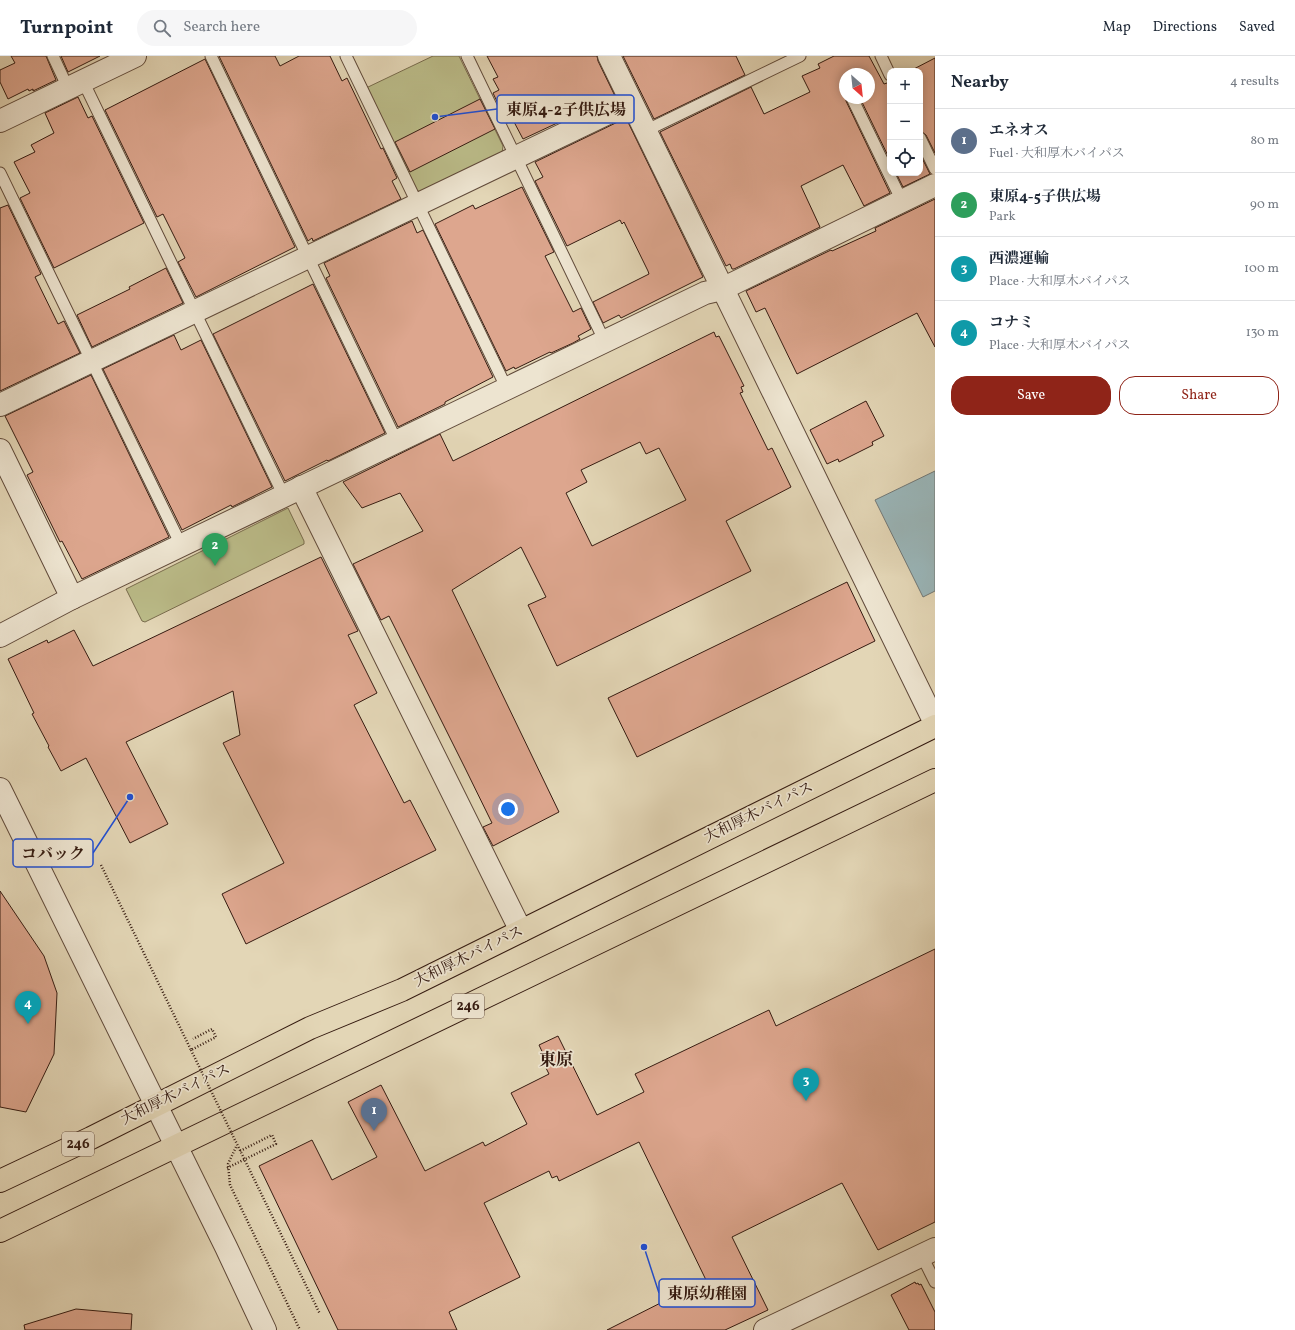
<!DOCTYPE html>
<meta charset="utf-8">
<style>
body{margin:0;font-family:Vollkorn,"Noto Serif JP",serif;background:#f6f6f7;color:#1f2937}
.controls{position:absolute;right:12px;top:12px;display:grid;overflow:hidden;border-radius:8px;box-shadow:0 2px 10px #0003}
.controls button{width:36px;height:36px;display:grid;place-items:center;padding:0;border:0;border-bottom:1px solid #e0e1e3;background:#fff;color:#1f2937;font:20px sans-serif}
.compass{position:absolute;left:839px;top:12px;width:36px;height:36px;border-radius:50%;background:#fff;box-shadow:0 2px 10px #0003;rotate:153deg}
.you{position:absolute;left:508px;top:753px;width:14px;height:14px;margin:-10px;border:3px solid #fff;border-radius:50%;background:#1a73e8;box-shadow:0 0 0 6px #1a73e833}
.badge{display:grid;place-items:center;width:26px;height:26px;border-radius:50%;background:#8f2418;color:#fff;font-size:13px;font-weight:700}
.pin{position:absolute;translate:-50% -33px;filter:drop-shadow(0 1px 2px #0008)}
.pin::after{content:'';position:absolute;top:21px;width:14px;height:12px;background:inherit;clip-path:polygon(0 0,100% 0,50% 100%)}
.list{margin:0;padding:0;list-style:none}
h2{display:flex;justify-content:space-between;align-items:center;height:52px;margin:0;padding:0 16px;font-size:17px}
h2 small{font-size:13px;font-weight:400;color:#747a83}
.list li{display:grid;grid-template-columns:26px 1fr auto;gap:12px;align-items:center;box-sizing:border-box;height:64px;padding:0 16px;border-top:1px solid #e0e1e3}
.list b{display:block;font-size:15px;white-space:nowrap}
.list p{margin:0;font-size:13px;white-space:nowrap;color:#747a83}
.list em{font-size:13px;font-style:normal;color:#747a83}
.actions{display:flex;gap:8px;padding:12px 16px}
.actions a{flex:1;padding:9px 0;border:1px solid #8f2418;border-radius:16px;text-align:center;font-size:14px;color:#8f2418}
.actions .main{background:#8f2418;color:#fff}
.icon{flex:none;width:22px;height:22px;fill:none;stroke:currentColor;stroke-width:2;stroke-linecap:round;stroke-linejoin:round}
.map{position:relative;flex:none;width:935px;height:1274px;overflow:hidden}
header{display:flex;align-items:center;gap:24px;box-sizing:border-box;height:56px;padding:0 20px;background:#fff;border-bottom:1px solid #e0e1e3}
header strong{font-size:19px}
nav{display:flex;gap:22px;margin-inline-start:auto;font-size:14px}
.search{width:280px;height:36px;background:#f6f6f7;display:flex;align-items:center;gap:10px;box-sizing:border-box;padding:0 14px;border-radius:22px;color:#747a83;font-size:15px}
main{display:flex}
aside{flex:1;background:#fff}
.map>svg:first-child{display:block}
</style>
<header>
<strong>Turnpoint</strong>
<div class="search"><svg class="icon" aria-label="search" viewBox="0 0 24 24"><circle cx="10" cy="10" r="6"/><path d="M15 15l6 6"/></svg>Search here</div>
<nav><a>Map</a><a>Directions</a><a>Saved</a></nav>
</header>
<main>
<div class="map">
<svg width="935" height="1274" viewBox="0 0 935 1274">
<rect width="100%" height="100%" fill="#e3d6b6"/>
<filter id="stains"><feTurbulence type="fractalNoise" baseFrequency=".005" numOctaves="4"/><feColorMatrix values="0 0 0 0 .2 0 0 0 0 .09 0 0 0 0 .02 0 0 0 .5 -.17"/></filter>
<radialGradient id="worn" r=".72"><stop offset=".6" stop-color="#630" stop-opacity="0"/><stop offset="1" stop-color="#630" stop-opacity=".3"/></radialGradient>
<g fill="#bbbc89" stroke="#786c4d">
<path d="M433,0h26l44,90 -1,7 -81,39 -6,-2 -49,-102z"/>
<path d="M288,452l16,33v3l-159,78 -3,-1 -16,-32z"/>
</g>
<path fill="#9ab6b9" stroke="#727876" d="M935,415v120l-12,6 -48,-97z"/>
<g fill="#dda68e" stroke="#351b11" fill-rule="evenodd">
<path d="M11,0h35l10,24 -23,11v-2l-4,2 -1,-2 -20,10 -8,-17v-12l15,-7z"/>
<path d="M61,0h39l-32,16z"/>
<path d="M219,0h56l5,10 19,-10h31l12,25 5,-3 34,71 2,-1 14,30 -5,3 9,18 -88,42 -1,-3 -4,3z"/>
<path d="M487,0h110l1,5 17,35 -92,43 -10,-19 -6,3 -14,-30 6,-3 -6,-11 5,-2z"/>
<path d="M623,0h113l9,19 -91,44z"/>
<path d="M834,0h35l15,28 6,-2v78l-30,-62h9v-24h-24l1,27 44,92 -26,13 -21,-41 -42,21 19,41 -86,42h-2l-2,-5 -4,2 -66,-134 91,-45 13,27 46,-22 -8,-16 18,-8 -2,-4z"/>
<path d="M935,2v95l-9,-18 -6,-4v-60h-10z"/>
<path d="M205,3l90,188 -99,50 -18,-35 7,-4 -22,-44 -6,3 -52,-107z"/>
<path d="M78,41l10,21 4,-2 52,107 -90,45 -34,-70 10,-5 -16,-31 21,-10 -4,-7 23,-12 -9,-20z"/>
<path d="M480,43l15,30 -85,43 -15,-30z"/>
<path d="M626,62l77,159 -82,41 -2,-3 -16,8 -10,-21 56,-28 -1,-3 -24,-49 -2,2 -2,-4 -53,26 -32,-65 8,-4 -8,-15z"/>
<path d="M920,98l10,20 -27,13 -7,-14h24z"/>
<path d="M522,131l32,65 -9,4 28,56 8,-4 10,21 -11,6 -2,1 2,3 -7,4 -22,10 -1,-1 -35,17 -1,-2 -8,4 -71,-147 38,-19 2,4z"/>
<path d="M935,143v148l-18,-34 -120,61 -32,-66 -9,4 -10,-21 85,-41 1,1 44,-20 -1,-3z"/>
<path d="M8,149l33,69 -6,3 23,47 6,-3 16,32 -80,38v-183z"/>
<path d="M412,165l5,12 6,-3 70,147 -48,25v2l-47,23 -72,-149 4,-2 -6,-13z"/>
<path d="M166,212l17,35 -91,44 -15,-32 53,-26 -1,-2z"/>
<path d="M313,228l72,149 -57,28 -1,-1 -42,21 -72,-147z"/>
<path d="M714,276l2,5 3,-1 25,50 -3,1 2,5 -3,1 28,57 4,-2 19,39 -65,34 25,50 -194,95 -29,-61 18,-8 -25,-50 -69,43 107,222 -66,34 -10,-19 9,-4 -26,-53 -77,-154 -8,4 -28,-56 70,-33 -23,-38 -38,15 -19,-26 97,-48 13,27zM640,386l6,12 13,-6 27,52 -94,46 -26,-53 21,-11 -6,-12z"/>
<path d="M174,279l7,15 20,-10 71,147 -40,20 -1,-2 -49,25 -79,-161z"/>
<path d="M91,319l78,162 -87,42 -20,-38 -2,1 -33,-67 6,-3 -28,-56z"/>
<path d="M866,345l18,35 -12,6 1,3 -34,17 -1,-3 -11,5 -17,-34z"/>
<path d="M321,501l37,74 -10,4 29,58 -23,12 50,98 6,-3 26,50 -190,94 -24,-50 62,-31 -61,-120 17,-8 -7,-44 -107,51 42,82 -38,19 -44,-85 -25,13 -13,-24 1,-1 -17,-32 2,-1 -26,-54 39,-19 1,3 26,-13 19,36z"/>
<path d="M847,526l28,59 -238,116 -29,-59z"/>
<path d="M0,835l44,65 13,37 -3,61 -28,58 -26,-5z"/>
<path d="M935,893v273l-57,28 -36,-67 -110,54 36,73 -43,20h-118l99,-50 -67,-138 -80,39 -2,-5 -5,2 -3,-7 -65,32 36,74 -71,35 8,18h-119l-79,-164 53,-26 20,40 45,-23 -29,-55 33,-17 44,86 58,-29 2,4 42,-22 -16,-31 38,-19 -5,-10 3,-2 -8,-17 19,-9 39,79 47,-23 -9,-18 134,-64 7,16z"/>
<path d="M915,1226l1,2 2,-1 1,2 2,-1 14,28v18h-26l-18,-35z"/>
<path d="M76,1253l56,5 -1,16h-106l-1,-5z"/>
</g>
<g fill="none" stroke-linecap="round" stroke-linejoin="round">
<defs>
<g id="service">
<path d="M53,0l15,32"/>
<path d="M211,0l186,386"/>
<path d="M346,0l161,333"/>
<path d="M467,0l138,286"/>
<path d="M881,0l9,19"/>
<path d="M83,25l201,415"/>
<path d="M852,42l50,103"/>
<path d="M645,75l155,-75"/>
<path d="M920,82l15,31"/>
<path d="M0,117l181,372"/>
<path d="M922,1200l13,26"/>
</g>
<g id="minor">
<path d="M609,0l326,667"/>
<path d="M0,65l135,-65"/>
<path d="M0,349l631,-303"/>
<path d="M0,394l72,148"/>
<path d="M301,431l220,444"/>
<path d="M0,580l72,-38 633,-305 17,-4 213,-104"/>
<path d="M765,1274l170,-81"/>
</g>
<path id="tertiary" d="M0,733l226,458 39,83"/>
<g id="trunk">
<path d="M0,1125l91,-43 219,-110 92,-38 533,-264"/>
<path d="M0,1175l935,-451"/>
</g>
</defs>
<use href="#service" stroke="#604a3a" stroke-width="13"/>
<use href="#minor" stroke="#604a3a" stroke-width="24"/>
<use href="#tertiary" stroke="#604a3a" stroke-width="24"/>
<use href="#trunk" stroke="#351b11" stroke-width="24"/>
<g stroke="#351b11" stroke-width="2.5" stroke-dasharray="1 2" stroke-linecap="butt">
<path d="M101,809l90,185 25,-13 -4,-8 -19,10"/>
<path d="M236,1091l-8,17 2,21 70,145"/>
<path d="M227,1112l49,-24 -4,-9 -32,16"/>
</g>
<use href="#service" stroke="#ede4d0" stroke-width="11"/>
<use href="#minor" stroke="#ede4d0" stroke-width="22"/>
<use href="#tertiary" stroke="#ede4d0" stroke-width="22"/>
<use href="#trunk" stroke="#e3d6b6" stroke-width="22"/>
<path stroke="#351b11" stroke-width="2.5" stroke-dasharray="1 2" stroke-linecap="butt" d="M191,994l129,264"/>
</g>
<g text-anchor="middle" dominant-baseline="central" stroke-width="3.5" stroke-linejoin="round" paint-order="stroke">
<g fill="#ede4d0" stroke="#6c574a" stroke-width="1">
<rect x="452" y="938" width="32" height="24" rx="3"/>
<rect x="62" y="1076" width="32" height="24" rx="3"/>
</g>
<g font-size="14" font-weight="bold" fill="#351b11">
<text x="468" y="950">246</text>
<text x="78" y="1088">246</text>
</g>
<g font-size="15" fill="#351b11" stroke="#ede4d0">
<text transform="translate(759 757) rotate(-26)">大和厚木バイパス</text>
<text transform="translate(469 901) rotate(-26)">大和厚木バイパス</text>
<text transform="translate(176 1039) rotate(-26)">大和厚木バイパス</text>
</g>
<g font-size="17" font-weight="bold" fill="#351b11" stroke="#ede4d0">
<text x="556" y="1004">東原</text>
</g>
</g>
<path fill="none" stroke="#1d4ed8" stroke-width="1.5" d="M435 61L497 53M130 741L93 797M644 1191L659 1237"/>
<g fill="#1d4ed8" stroke="#ede4d0" stroke-width="1.5">
<circle cx="435" cy="61" r="4"/>
<circle cx="130" cy="741" r="4"/>
<circle cx="644" cy="1191" r="4"/>
</g>
<g fill="#ede4d0" stroke="#1d4ed8" stroke-width="1.5">
<rect x="497" y="39" width="137" height="28" rx="4"/>
<rect x="13" y="783" width="80" height="28" rx="4"/>
<rect x="659" y="1223" width="96" height="28" rx="4"/>
</g>
<g font-size="16" text-anchor="middle" font-weight="bold" fill="#351b11">
<text x="566" y="59">東原4-2子供広場</text>
<text x="53" y="803">コバック</text>
<text x="707" y="1243">東原幼稚園</text>
</g>
<rect width="100%" height="100%" filter="url(#stains)"/>
<rect width="100%" height="100%" fill="url(#worn)"/>
</svg>
<div class="controls">
<button>+</button>
<button>−</button>
<button><svg class="icon" aria-label="locate" viewBox="0 0 24 24"><circle cx="12" cy="12" r="6"/><path d="M12 2v4M12 18v4M2 12h4M18 12h4"/></svg></button>
</div>
<svg class="compass" viewBox="-18 -18 36 36"><path d="M0-13l5 13h-10z" fill="#e53935"/><path d="M0 13l5-13h-10z" fill="#747a83"/></svg>
<div class="you"></div>
<div class="pin badge" style="left:374px;top:1075px;background:#5c6f8a">1</div>
<div class="pin badge" style="left:215px;top:510px;background:#2e9e5b">2</div>
<div class="pin badge" style="left:806px;top:1045px;background:#0f9aa8">3</div>
<div class="pin badge" style="left:28px;top:968px;background:#0f9aa8">4</div>
</div>
<aside>
<h2>Nearby<small>4 results</small></h2>
<ul class="list">
<li><span class="badge" style="background:#5c6f8a">1</span><div><b>エネオス</b><p>Fuel · 大和厚木バイパス</p></div><em>80 m</em></li>
<li><span class="badge" style="background:#2e9e5b">2</span><div><b>東原4-5子供広場</b><p>Park</p></div><em>90 m</em></li>
<li><span class="badge" style="background:#0f9aa8">3</span><div><b>西濃運輸</b><p>Place · 大和厚木バイパス</p></div><em>100 m</em></li>
<li><span class="badge" style="background:#0f9aa8">4</span><div><b>コナミ</b><p>Place · 大和厚木バイパス</p></div><em>130 m</em></li>
</ul>
<div class="actions"><a class="main">Save</a><a>Share</a></div>
</aside>
</main>
